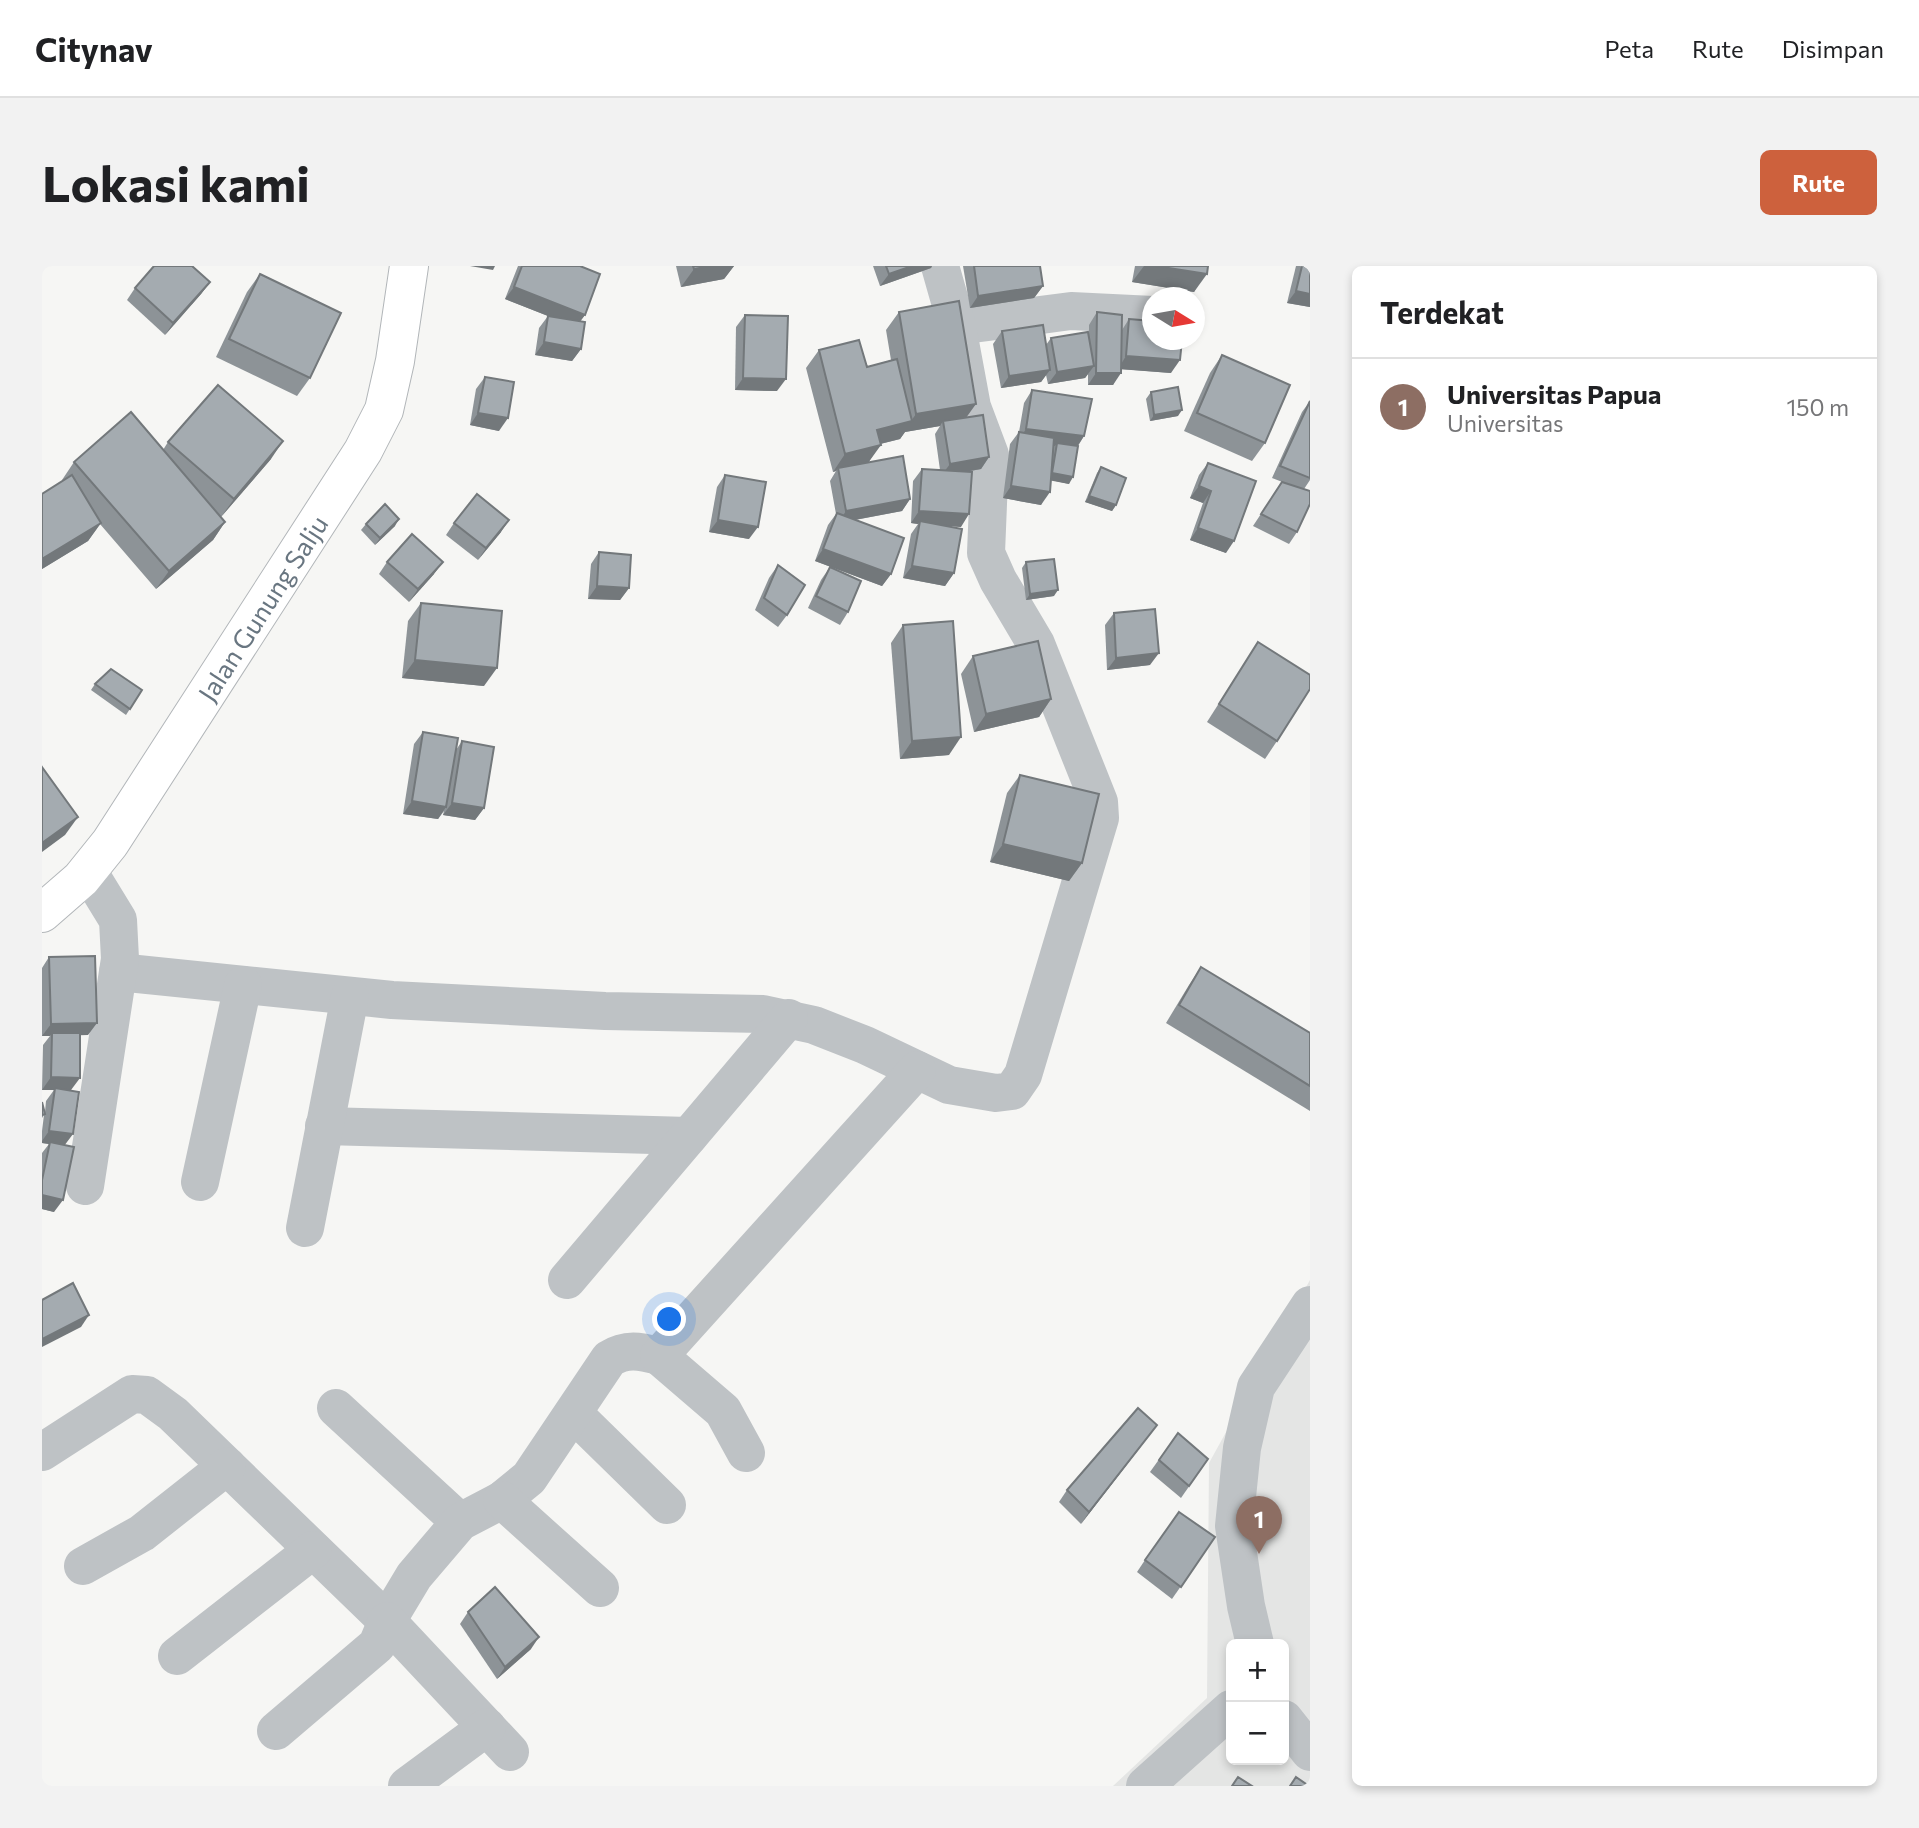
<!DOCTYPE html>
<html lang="id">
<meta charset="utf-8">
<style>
body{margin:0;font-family:Commissioner,sans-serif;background:#f2f2f2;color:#202124}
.controls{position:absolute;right:21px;bottom:21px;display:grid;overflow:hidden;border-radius:10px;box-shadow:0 4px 10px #0003}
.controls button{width:63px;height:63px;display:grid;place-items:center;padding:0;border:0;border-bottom:2px solid #e0e0e0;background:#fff;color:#202124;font:35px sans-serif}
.compass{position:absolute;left:1100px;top:21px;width:63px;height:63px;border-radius:50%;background:#fff;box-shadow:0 4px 10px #0003;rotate:101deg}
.you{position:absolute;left:628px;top:1054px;width:24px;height:24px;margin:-18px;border:5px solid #fff;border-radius:50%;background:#1a73e8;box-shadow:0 0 0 10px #1a73e833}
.badge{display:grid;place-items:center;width:46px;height:46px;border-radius:50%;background:#cd613d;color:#fff;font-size:23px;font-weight:700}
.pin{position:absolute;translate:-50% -58px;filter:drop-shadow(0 2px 4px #0008)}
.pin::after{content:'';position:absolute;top:37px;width:24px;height:21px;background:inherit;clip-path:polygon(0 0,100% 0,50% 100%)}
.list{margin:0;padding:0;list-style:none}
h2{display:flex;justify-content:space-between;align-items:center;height:91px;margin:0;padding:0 28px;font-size:30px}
h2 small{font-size:23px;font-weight:400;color:#757577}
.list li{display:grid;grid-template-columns:46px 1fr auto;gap:21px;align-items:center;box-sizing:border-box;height:98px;padding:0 28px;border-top:2px solid #e0e0e0}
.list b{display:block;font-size:26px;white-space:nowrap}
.list p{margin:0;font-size:23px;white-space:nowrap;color:#757577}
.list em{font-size:23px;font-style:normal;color:#757577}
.map{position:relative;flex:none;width:1268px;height:1520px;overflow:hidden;border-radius:10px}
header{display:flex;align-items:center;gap:42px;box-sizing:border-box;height:98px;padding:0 35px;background:#fff;border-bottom:2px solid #e0e0e0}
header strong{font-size:33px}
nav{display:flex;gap:38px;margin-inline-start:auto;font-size:24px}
.intro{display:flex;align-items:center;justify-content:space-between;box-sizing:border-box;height:168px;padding:0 42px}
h1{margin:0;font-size:49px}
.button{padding:18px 32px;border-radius:10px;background:#cd613d;color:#fff;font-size:24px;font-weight:700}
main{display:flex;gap:42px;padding:0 42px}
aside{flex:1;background:#fff;border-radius:10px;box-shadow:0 4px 10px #0003}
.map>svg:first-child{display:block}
</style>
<header>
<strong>Citynav</strong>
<nav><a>Peta</a><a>Rute</a><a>Disimpan</a></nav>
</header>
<div class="intro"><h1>Lokasi kami</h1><a class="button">Rute</a></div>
<main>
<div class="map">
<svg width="1268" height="1520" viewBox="0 0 1268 1520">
<rect width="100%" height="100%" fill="#f6f6f4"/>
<path fill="#e4e5e4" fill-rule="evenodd" d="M1268,1014v506h-197l94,-88 2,-235zM1189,1378h53v116h-53z"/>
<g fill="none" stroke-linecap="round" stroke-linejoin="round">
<defs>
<g id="major">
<path id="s1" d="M0,647l39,-34 29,-36 253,-392 21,-41 11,-49 14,-95"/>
</g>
</defs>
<use href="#major" stroke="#b2b6b9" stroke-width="40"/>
<g stroke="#bec2c5" stroke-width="38">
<path d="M915,60l114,-15 82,4"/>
<path d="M76,706l274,28 213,11 158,3 51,11 51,20 84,40 47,8 16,-2 11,-16 77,-257 -1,-16 -63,-158 -38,-64 -12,-27 4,-98 -18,-48 -15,-81 -17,-60"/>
<path d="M282,860l365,10"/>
<path d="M158,916l43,-197"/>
<path d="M43,920l35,-227 -2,-39 -30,-49"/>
<path d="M263,962l45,-232"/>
<path d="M525,1014l222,-262"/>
<path d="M294,1142l124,114"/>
<path d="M532,1148l93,91"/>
<path d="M0,1186l90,-58 15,1 26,19 214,207 27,-45 46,-54 42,-22 27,-22 80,-119c17,-11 31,-8 50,-3"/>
<path d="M704,1187l-23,-42 -64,-55 258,-286"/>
<path d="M460,1234l98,88"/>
<path d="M41,1300l59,-33 85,-67"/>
<path d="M1213,1378l-9,-38 -12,-80 8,-78 14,-61 54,-82"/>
<path d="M135,1390l136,-106"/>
<path d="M1242,1453l26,33"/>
<path d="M234,1465l101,-86 10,-24 123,131"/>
<path d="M365,1520l80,-59"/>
<path d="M1103,1520l86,-77"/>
</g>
<use href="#major" stroke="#fff" stroke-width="38"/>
</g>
<g fill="#8d9397">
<path d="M476,0h62l5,49 -5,6 1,28 -9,12 -37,-6 4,-27 9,-12 -43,-17z"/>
<path d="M634,0h58l-10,13 -43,8z"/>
<path d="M831,0h59l-1,2 -51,18z"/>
<path d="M921,0h77l3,20 -9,12 -64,10z"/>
<path d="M1093,0h73l-14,26 -62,-10z"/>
<path d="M1254,0h14v41l-23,-4z"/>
<path d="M218,8l50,104 -13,18 -81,-39 31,-65z"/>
<path d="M168,16l-9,12 -36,41 -38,-35 8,-12z"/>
<path d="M857,46l67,106 23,39 -8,12 -16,3 -4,55 -20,-2 13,48 -9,13 -42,-8 8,-44 7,-10 -7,-1 2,-42 9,-12 18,1 -5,-36 5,-8 -35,6 -5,7 -20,5 -12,19 42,36 -8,12 -47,9 36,54 -9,12 -67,-25 13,-36 8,-11 -6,-33 6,-10 -3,1 -27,-104 13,-18 48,17 24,-7 -5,-30z"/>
<path d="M1055,46l25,18 7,-11 42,54 -50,-4 -8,16h-25v-11l-3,4 -37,6 -2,-9 -5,7 -40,6 -8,-44 9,-13 44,14 5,-7 38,-1v-12z"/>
<path d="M703,49l32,76 -42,-1 1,-63z"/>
<path d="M1180,89l43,88 -13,18 -68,-30 26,-58z"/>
<path d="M443,111l14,54 -29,-6 6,-36z"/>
<path d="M990,124l52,46 -6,10 -9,38 -18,-4 -10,25 -38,-7 7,-54 9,-12 5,-29z"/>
<path d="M1109,126l27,24 -28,5 -4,-22z"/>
<path d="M1268,135v79l-6,9 -7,43 -8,12 -36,-18 29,-44 3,1 -13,-5 30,-66z"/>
<path d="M126,176l103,17 -50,58 4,5 -12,18 -57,49 -56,-65 -12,17 -46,28v-75l21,-13 -1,-1 12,-18 89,-12z"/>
<path d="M1166,197l18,90 -36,-13 13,-37 -13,-5 9,-23z"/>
<path d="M1059,201l15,38 -4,6 -27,-9 12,-29z"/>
<path d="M683,209l24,64 -40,-7 8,-45z"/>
<path d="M412,257l47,9 -23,28 -32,-25z"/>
<path d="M324,258l29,2 -20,19 -14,-15z"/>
<path d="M557,286l30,36 -9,12 -32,-1 3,-35z"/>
<path d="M345,296l47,12 -25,28 -30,-28z"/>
<path d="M984,296l28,34 -28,4 -4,-32z"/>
<path d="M736,299l9,50 -9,12 -23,-17 14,-32z"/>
<path d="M788,301l18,45 -8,13 -32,-17 13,-28z"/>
<path d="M379,337l63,83 -82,-8 6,-57z"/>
<path d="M1072,347l36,52 -43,5 -2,-45z"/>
<path d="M861,359l46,130 -49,4 -9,-116z"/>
<path d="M1216,376l19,99 -12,18 -58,-37z"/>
<path d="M931,390l78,43 -12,18 -65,15 -13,-58z"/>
<path d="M53,418l47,6 -16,25 -35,-25z"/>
<path d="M381,466l33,18 6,-9 22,67 -9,12 -32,-5 1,-4 -6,8 -35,-5 11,-70z"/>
<path d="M978,509l62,88 -13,18 -79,-19 17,-69z"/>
<path d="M7,691l39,78h-8l-9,55h-5l-1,55 -11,67 -12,-3v-56l7,-9 -7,-1v-12l2,-16 -2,3v-16l3,10 1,-11 8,-11h-12l1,-45 7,-9h-8v-68z"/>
<path d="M1159,701l109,66v78l-144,-88 23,-38z"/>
<path d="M1136,1167l30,26 -27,39 -31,-26z"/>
<path d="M1106,1171l-67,87 -22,-22 8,-12z"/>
<path d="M1173,1271l-43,62 -35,-27 8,-12z"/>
<path d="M426,1346l63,37 -34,30 -37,-55z"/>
</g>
<g fill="#73787b">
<path d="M428,0h25l-2,4z"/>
<path d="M668,0h24l-10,13 -43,8 13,-18z"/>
<path d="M870,0h20l-1,2 -51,18 9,-12z"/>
<path d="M1102,0h12l51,8 -13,18 -62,-10z"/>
<path d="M168,16l-9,12 -36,41 8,-12z"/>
<path d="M1001,20l-9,12 -64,10 8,-12z"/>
<path d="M472,21l71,28 -9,12 -71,-28z"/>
<path d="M1254,25l14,3v13l-23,-4z"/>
<path d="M502,76l37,7 -9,12 -37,-6z"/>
<path d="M1084,90l54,4 -9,13 -53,-4z"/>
<path d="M1052,100l-9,12 -37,6 9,-12z"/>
<path d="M1008,104l-9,12 -40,6 8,-12z"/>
<path d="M1054,107h25l-8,12h-25z"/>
<path d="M701,112l43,1 -9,12 -42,-1z"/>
<path d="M934,138l-13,18 -20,-1 -3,5 -35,6 -5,7 -36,9 13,-18 34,-9 5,-7z"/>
<path d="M1140,144l-4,6 -28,5 4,-6z"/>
<path d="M436,147l30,5 -9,13 -29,-6z"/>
<path d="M984,163l58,7 -8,12 -19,-5 -2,3 -37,-5z"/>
<path d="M241,175l-12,18 -50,58 13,-18z"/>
<path d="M839,179l-13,18 -30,5 -2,3 -3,1 12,-18z"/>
<path d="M947,191l-8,12 -40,7 9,-12z"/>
<path d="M1010,207l21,4 -4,7 -21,-4z"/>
<path d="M969,220l39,6 -9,13 -38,-7z"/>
<path d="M1157,220l12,5 -8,12 -13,-5z"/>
<path d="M1047,230l27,9 -4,6 -27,-9z"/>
<path d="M868,233l-8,12 -64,12 8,-12z"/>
<path d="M877,245l50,3 -8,13 -41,-3v-3l-2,3 -7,-1z"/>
<path d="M357,253l-4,7 -20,19 5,-7z"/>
<path d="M467,254l-8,12 -23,28 8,-12z"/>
<path d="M676,254l40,7 -9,12 -40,-7z"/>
<path d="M183,256l-12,18 -57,49 13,-18z"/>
<path d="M59,257l-13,18 -46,28v-10z"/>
<path d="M1156,262l36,13 -8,12 -36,-13z"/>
<path d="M781,283l68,25 -9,12 -67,-25z"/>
<path d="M401,296l-9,12 -25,28 9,-13z"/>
<path d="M870,300l42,7 -9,13 -42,-8z"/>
<path d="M555,320l32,2 -9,12 -32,-1z"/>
<path d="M1016,324l-4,6 -28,4 4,-6z"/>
<path d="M1117,387l-9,12 -43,5 9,-12z"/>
<path d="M373,394l82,8 -13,18 -82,-8z"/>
<path d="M1009,433l-12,18 -65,15 12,-18z"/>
<path d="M919,471l-12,18 -49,4 12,-18z"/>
<path d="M370,535l34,6 -8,12 -35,-5z"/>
<path d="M410,537l32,5 -9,12 -32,-5z"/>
<path d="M36,551l-13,18 -23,17v-9z"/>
<path d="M961,578l79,19 -13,18 -79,-19z"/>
<path d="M55,757l-9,12 -36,1v-3l-2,3h-8l9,-12z"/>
<path d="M9,811l29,1 -9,12h-29z"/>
<path d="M7,865l24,3 -9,12 -14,-4 -1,2 -7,-1v-2z"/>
<path d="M0,929l21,5 -9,12 -12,-3z"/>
<path d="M47,1049l-8,12 -39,20v-8z"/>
<path d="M1115,1159l-9,12 -67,87 8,-12z"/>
<path d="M497,1371l-8,12 -34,30 8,-12z"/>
</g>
<g fill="#a4abb0" stroke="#73787b" stroke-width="2">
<path d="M112,0h38l18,16 -37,41 -38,-35z"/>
<path d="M480,0h58l20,8 -15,41 -71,-28z"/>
<path d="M651,0h17l-16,3z"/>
<path d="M844,0h26l-23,8z"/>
<path d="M932,0h66l3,20 -65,10z"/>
<path d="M1114,0h52l-1,8z"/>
<path d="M1260,0h8v28l-14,-3z"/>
<path d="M218,8l81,39 -31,65 -81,-39z"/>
<path d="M917,35l17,103 -60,10 -17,-102z"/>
<path d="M1055,46l25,3 -1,58h-25z"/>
<path d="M703,49l43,1 -2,63 -43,-1z"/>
<path d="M506,50l37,6 -4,27 -37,-7z"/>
<path d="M1087,53l23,2v19h30l-2,20 -54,-4z"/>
<path d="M1001,59l7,45 -41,6 -7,-45z"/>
<path d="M1046,66l6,34 -37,6 -6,-34z"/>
<path d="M817,74l8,27 30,-8 15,62 -35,9 4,15 -36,9 -26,-104z"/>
<path d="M1180,89l68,30 -25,58 -68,-30z"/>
<path d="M443,111l29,5 -6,36 -30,-5z"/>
<path d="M176,119l65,56 -49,58 -66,-57z"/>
<path d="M1136,121l4,23 -28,5 -3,-23z"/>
<path d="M990,124l60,9 -8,37 -58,-7z"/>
<path d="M1268,135v77l-30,-12z"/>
<path d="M89,146l94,110 -56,49 -95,-109z"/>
<path d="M941,149l6,42 -39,7 -7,-43z"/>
<path d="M977,166l35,6 -4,54 -39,-6z"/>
<path d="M1015,177l21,3 -5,31 -21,-4z"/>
<path d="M861,190l7,43 -64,12 -8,-43z"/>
<path d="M1166,197l48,18 -22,60 -36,-13 13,-37 -12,-5z"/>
<path d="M1059,201l25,11 -10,27 -27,-9z"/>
<path d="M880,203l50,3 -3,42 -50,-3z"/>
<path d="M30,209l29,48 -59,36v-65z"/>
<path d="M683,209l41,7 -8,45 -40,-7z"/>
<path d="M1240,216l28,9v13l-13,28 -36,-18z"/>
<path d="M435,228l32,26 -23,28 -32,-25z"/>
<path d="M343,238l14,15 -19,19 -14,-14z"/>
<path d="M795,247l67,25 -13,36 -68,-25z"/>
<path d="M878,255l42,8 -8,44 -42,-7z"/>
<path d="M370,268l31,28 -25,27 -31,-27z"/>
<path d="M557,286l32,3 -2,33 -32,-2z"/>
<path d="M1012,293l4,31 -28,4 -4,-32z"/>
<path d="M736,299l27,20 -18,30 -23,-17z"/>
<path d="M788,301l31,14 -13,31 -32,-16z"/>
<path d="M379,337l81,8 -5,57 -82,-8z"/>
<path d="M1113,343l4,44 -43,5 -2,-45z"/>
<path d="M911,355l8,116 -49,4 -9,-116z"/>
<path d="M996,375l13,58 -65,15 -13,-58z"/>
<path d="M1216,376l52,33v14l-33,52 -58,-37z"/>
<path d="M69,403l31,21 -12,19 -35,-25z"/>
<path d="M381,466l35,6 -12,69 -34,-6z"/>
<path d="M420,475l32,6 -10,61 -32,-5z"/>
<path d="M0,501l36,50 -36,26z"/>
<path d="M978,509l79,19 -17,69 -79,-19z"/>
<path d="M53,690l2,67 -46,1 -2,-67z"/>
<path d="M1159,701l109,66v53l-131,-81z"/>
<path d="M10,767h28v45l-29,-1z"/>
<path d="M13,822l24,4 -6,42 -24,-3z"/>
<path d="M0,836l3,12 -3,1z"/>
<path d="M8,876l24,5 -11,53 -21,-5v-15z"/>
<path d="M31,1017l16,32 -47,24v-39z"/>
<path d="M1096,1142l19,17 -68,87 -22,-22z"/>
<path d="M1136,1167l30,26 -19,27 -30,-26z"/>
<path d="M1137,1246l36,25 -34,50 -36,-27z"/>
<path d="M453,1321l44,50 -34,30 -37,-55z"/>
<path d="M1196,1511l14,9h-20z"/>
<path d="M1254,1511l13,9h-19z"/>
</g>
<g text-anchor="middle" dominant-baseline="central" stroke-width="7" stroke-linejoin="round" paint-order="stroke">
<g font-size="26" fill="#697681" stroke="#fff">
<text stroke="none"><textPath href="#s1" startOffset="378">Jalan Gunung Salju</textPath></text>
</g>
</g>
</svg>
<div class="controls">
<button>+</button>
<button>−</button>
</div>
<svg class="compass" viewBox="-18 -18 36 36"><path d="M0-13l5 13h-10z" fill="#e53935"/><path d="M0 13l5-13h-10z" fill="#757577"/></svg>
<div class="you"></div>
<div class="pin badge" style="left:1217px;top:1288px;background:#8d6e63">1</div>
</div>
<aside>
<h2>Terdekat<small></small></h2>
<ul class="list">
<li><span class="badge" style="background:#8d6e63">1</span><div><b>Universitas Papua</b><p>Universitas</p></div><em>150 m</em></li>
</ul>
</aside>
</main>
